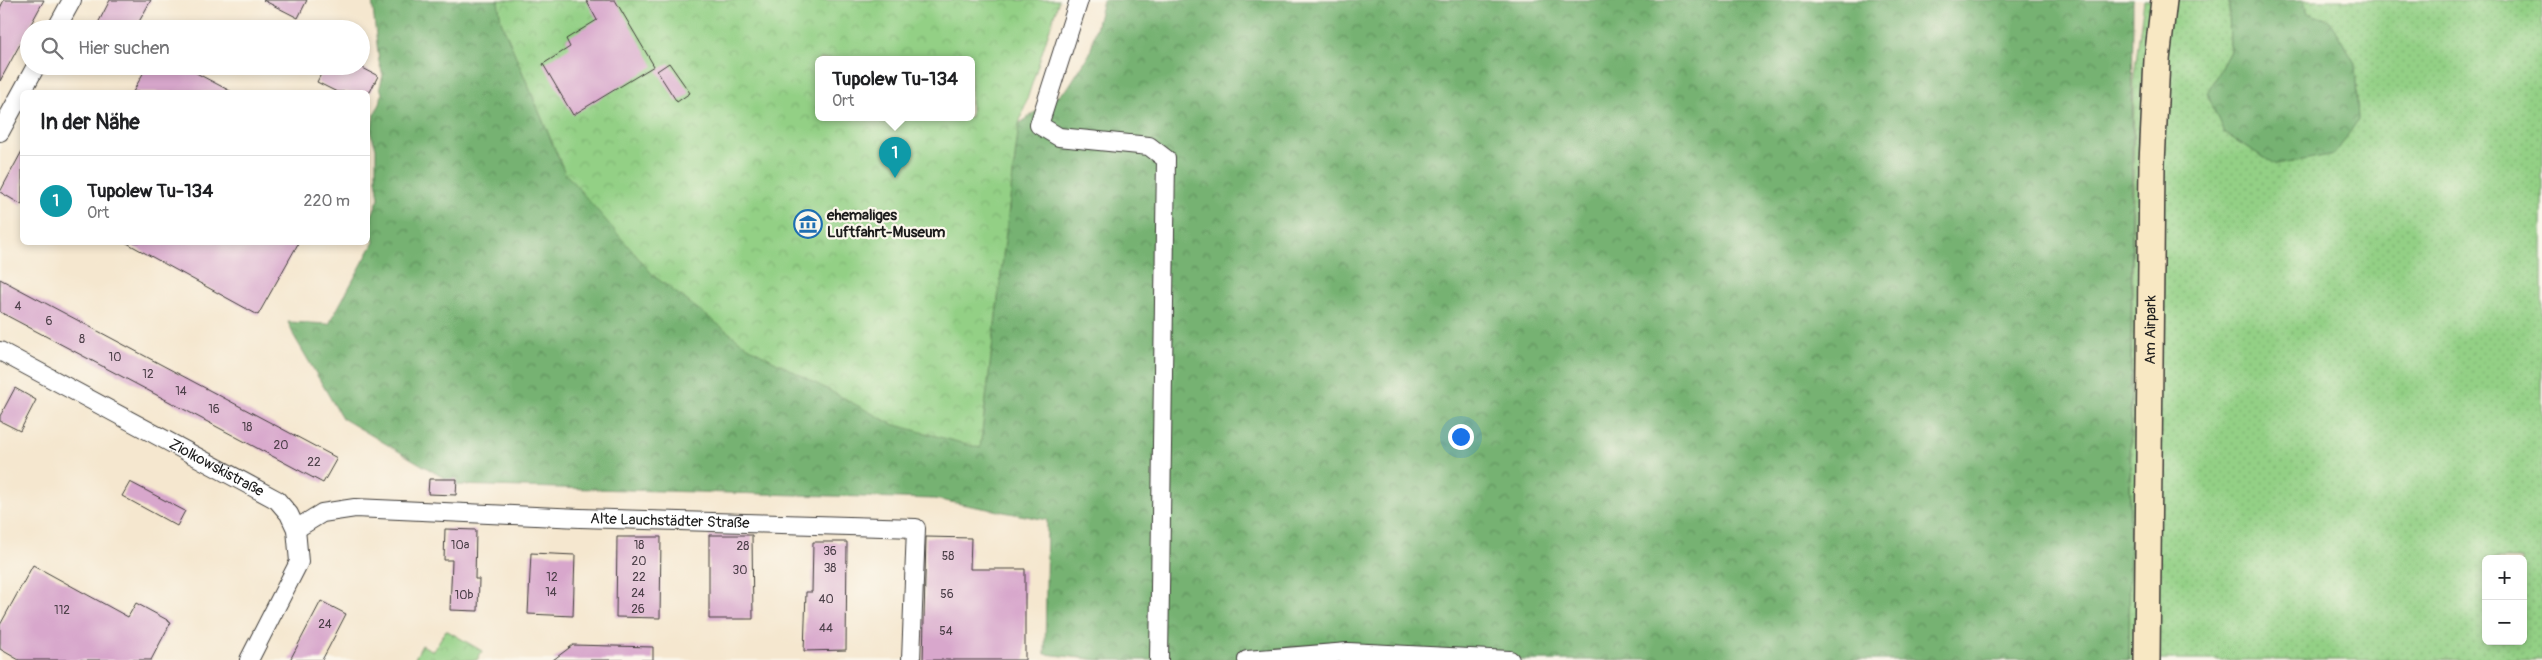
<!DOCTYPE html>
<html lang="de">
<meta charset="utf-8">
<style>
body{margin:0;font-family:Pangolin,sans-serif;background:#f2f2f2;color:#202124}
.controls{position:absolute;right:15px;bottom:15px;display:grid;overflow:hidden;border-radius:8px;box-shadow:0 2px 8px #0003}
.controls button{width:45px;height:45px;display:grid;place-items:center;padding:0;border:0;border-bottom:1px solid #e0e0e0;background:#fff;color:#202124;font:25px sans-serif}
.you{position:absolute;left:1460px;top:436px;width:18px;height:18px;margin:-12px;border:4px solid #fff;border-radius:50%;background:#1a73e8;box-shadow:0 0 0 8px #1a73e833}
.badge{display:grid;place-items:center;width:32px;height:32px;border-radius:50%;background:#1f6fb2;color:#fff;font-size:16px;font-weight:700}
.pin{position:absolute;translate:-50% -41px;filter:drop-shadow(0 1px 2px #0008)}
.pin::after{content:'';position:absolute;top:26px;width:18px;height:15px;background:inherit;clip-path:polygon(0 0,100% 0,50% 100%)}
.popup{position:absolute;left:815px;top:56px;width:160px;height:65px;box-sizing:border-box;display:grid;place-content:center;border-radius:8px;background:#fff;filter:drop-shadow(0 1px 4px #0005);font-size:16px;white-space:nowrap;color:#757577}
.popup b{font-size:19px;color:#202124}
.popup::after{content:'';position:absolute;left:50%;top:100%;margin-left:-10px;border:10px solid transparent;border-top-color:#fff}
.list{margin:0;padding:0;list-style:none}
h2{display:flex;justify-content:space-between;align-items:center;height:65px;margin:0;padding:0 20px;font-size:21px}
h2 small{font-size:16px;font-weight:400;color:#757577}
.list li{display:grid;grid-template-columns:32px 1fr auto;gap:15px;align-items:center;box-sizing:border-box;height:90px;padding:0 20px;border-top:1px solid #e0e0e0}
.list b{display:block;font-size:19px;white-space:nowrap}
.list p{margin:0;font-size:16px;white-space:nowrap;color:#757577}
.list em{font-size:16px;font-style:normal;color:#757577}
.icon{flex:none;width:28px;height:28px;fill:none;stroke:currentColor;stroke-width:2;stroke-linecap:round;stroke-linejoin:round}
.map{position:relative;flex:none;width:2542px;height:660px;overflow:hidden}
.search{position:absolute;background:#fff;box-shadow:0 2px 8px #0003;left:20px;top:20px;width:350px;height:55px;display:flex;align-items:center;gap:12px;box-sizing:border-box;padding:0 18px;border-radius:28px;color:#757577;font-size:19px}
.panel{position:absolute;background:#fff;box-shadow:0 2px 8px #0003;left:20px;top:90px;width:350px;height:155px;border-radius:8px}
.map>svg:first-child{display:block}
</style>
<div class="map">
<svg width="2542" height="660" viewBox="0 0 2542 660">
<defs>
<pattern id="grass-dots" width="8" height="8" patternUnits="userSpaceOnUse" patternTransform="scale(1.25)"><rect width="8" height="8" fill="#93d085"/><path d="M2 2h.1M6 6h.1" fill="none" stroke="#7eb272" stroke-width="1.8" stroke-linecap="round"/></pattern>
<pattern id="forest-crowns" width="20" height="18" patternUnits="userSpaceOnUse" patternTransform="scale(1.25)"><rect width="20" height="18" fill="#76b272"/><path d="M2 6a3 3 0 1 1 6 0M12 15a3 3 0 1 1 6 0" fill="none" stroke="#60905d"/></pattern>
<pattern id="park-crowns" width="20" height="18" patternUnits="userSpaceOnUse" patternTransform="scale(1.25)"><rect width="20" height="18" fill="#93d085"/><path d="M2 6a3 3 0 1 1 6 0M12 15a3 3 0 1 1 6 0" fill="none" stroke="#7eb272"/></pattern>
</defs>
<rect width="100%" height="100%" fill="#fbf7ec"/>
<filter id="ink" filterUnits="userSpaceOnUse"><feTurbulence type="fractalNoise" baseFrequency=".02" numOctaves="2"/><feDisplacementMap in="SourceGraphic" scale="10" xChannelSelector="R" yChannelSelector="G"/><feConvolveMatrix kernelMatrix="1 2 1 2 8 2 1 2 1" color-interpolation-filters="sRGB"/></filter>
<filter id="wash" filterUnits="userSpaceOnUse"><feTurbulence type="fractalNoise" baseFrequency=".0096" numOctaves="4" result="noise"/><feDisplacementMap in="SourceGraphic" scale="20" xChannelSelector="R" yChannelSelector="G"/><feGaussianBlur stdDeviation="1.12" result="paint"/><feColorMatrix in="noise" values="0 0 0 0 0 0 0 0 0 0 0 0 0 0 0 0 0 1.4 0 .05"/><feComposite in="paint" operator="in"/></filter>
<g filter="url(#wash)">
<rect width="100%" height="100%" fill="#f5e7cf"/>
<path fill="url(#grass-dots)" stroke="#587650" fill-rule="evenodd" d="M2144,0h85l1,51 -22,42 99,-80 -3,-13h238v660h-413l5,-584zM2486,559h37v82h-37z"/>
<g fill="url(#forest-crowns)" stroke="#496747">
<path d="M372,0h126l3,21 64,152 415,275 39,-324 48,-35 23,-36 13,-53h1030l-4,660h-1030l-54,-6 2,-134 -113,-21 -478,-14 -114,-67 -48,-82 -6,-14 41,2 45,-82 -4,-22 9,-22 -3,-19v-31l-5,-14 3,-20 6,-10 2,-11 -2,-6 3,-12 -4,-13z"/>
<path d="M2229,0h75l4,13 21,7 26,43 3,57 -23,34 -59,11 -52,-32 -17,-40 23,-42z"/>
</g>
<g fill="url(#park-crowns)" stroke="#587650" fill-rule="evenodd">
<path d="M498,0h561l-40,124 -39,324 -88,-24 -144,-77 -94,-71 -89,-103 -64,-152zM819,59h152v58h-152z"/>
<path d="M446,630l36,21 -5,9h-63l8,-15 11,6z"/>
</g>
<g id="blocks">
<g fill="#d8a7cc">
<path d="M4,0h40l-44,81v-73z"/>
<path d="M110,0h41l-16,29h-40z"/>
<path d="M263,0h44l-9,18z"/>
<path d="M586,0h29l39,66 -81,49 -30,-51 27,-17 -4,-8 31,-19z"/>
<path d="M669,63l21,30 -13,9 -20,-31z"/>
<path d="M147,66h36l49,26h-99z"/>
<path d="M325,66h34l19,10 -8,16h-33l-20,-10z"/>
<path d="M22,151v54l-22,-13z"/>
<path d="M125,242h174l-41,73z"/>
<path d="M0,279l337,179 -14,25 -323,-171z"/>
<path d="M15,388l21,12 -16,31 -20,-10v-5z"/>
<path d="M429,479h28l-1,16 -28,-1z"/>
<path d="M130,482l55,29 -8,15 -55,-30z"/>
<path d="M445,529l31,1 -1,49h4l-1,32 -28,-1 2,-50h-8z"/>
<path d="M709,535h43l1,84h-44z"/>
<path d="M617,537h44l-1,81 -44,-1z"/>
<path d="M926,537l45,1 -1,31h55v91h-102z"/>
<path d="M813,542h34l-1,108 -42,1 2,-59h6z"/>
<path d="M531,553l44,2 -2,61 -45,-2z"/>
<path d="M33,565l95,52 8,-14 35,19 -20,38h-132l-19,-11v-24z"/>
<path d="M321,601l25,13 -17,33 -7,13h-32z"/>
<path d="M573,645l80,2v13h-100z"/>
</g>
</g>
</g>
<g filter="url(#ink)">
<use href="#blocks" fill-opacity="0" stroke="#3d3a37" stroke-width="1"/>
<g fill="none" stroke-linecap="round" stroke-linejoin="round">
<defs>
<g id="street">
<path d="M1079,0l-40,125 20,12 90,9 17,13 -7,501"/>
<path d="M56,29l16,-29"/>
<path d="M0,132l36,-66"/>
<path id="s1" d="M0,351l277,149 12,14 7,15 3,33 -50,98"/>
<path id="s2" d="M296,529l26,-16 33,-5 225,10 336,10 -5,132"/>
<path d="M1247,660l101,-8 162,8"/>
</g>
<g id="secondary">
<path id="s3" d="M2147,660l5,-497 5,-103 7,-60"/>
</g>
</defs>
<use href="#street" stroke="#3d3a37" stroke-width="20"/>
<use href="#secondary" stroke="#3d3a37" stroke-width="28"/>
<use href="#street" stroke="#fff" stroke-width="18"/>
<use href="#secondary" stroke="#f8e8c3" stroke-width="25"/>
</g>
</g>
<defs>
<symbol id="museum-ring" viewBox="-11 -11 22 22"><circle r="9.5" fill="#fbf7ec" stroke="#1f6fb2" stroke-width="1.5"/><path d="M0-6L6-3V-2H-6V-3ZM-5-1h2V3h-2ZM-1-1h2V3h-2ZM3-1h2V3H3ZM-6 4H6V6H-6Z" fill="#1f6fb2"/></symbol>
</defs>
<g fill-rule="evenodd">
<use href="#museum-ring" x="792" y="208" width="32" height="32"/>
</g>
<g text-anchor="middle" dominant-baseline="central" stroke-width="4.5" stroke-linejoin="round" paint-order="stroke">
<g font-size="12" fill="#4b3f48">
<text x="18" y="306">4</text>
<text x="49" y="321">6</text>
<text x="82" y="339">8</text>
<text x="115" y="357">10</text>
<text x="148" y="374">12</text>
<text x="181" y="391">14</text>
<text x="214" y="409">16</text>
<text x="247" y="427">18</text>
<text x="281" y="445">20</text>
<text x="314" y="462">22</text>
<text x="460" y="545">10a</text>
<text x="639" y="545">18</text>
<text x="743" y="546">28</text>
<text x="830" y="551">36</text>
<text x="948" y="556">58</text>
<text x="639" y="561">20</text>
<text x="830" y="568">38</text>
<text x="740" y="570">30</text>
<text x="552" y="577">12</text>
<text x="639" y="577">22</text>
<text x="551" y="592">14</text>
<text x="638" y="593">24</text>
<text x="947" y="594">56</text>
<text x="464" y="595">10b</text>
<text x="826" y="599">40</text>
<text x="638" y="609">26</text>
<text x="62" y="610">112</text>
<text x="325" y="624">24</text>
<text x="826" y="628">44</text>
<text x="946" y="631">54</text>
</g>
<g font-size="15" font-weight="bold" fill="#1c1c1c" stroke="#fbf7ec" text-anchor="start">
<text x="827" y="215">ehemaliges<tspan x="827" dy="17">Luftfahrt-Museum</tspan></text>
</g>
<g font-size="15" fill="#1c1c1c" stroke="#fbf7ec">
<text stroke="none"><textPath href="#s3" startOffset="330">Am Airpark</textPath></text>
<text stroke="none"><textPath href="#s1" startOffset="246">Ziolkowskistraße</textPath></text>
<text stroke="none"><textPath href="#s2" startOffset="379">Alte Lauchstädter Straße</textPath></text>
</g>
</g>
</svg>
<div class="controls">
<button>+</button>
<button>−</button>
</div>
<div class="you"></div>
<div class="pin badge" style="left:895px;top:178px;background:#0f9aa8">1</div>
<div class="popup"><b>Tupolew Tu-134</b>Ort</div>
<div class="search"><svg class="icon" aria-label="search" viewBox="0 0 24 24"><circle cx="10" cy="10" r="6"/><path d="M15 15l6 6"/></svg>Hier suchen</div>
<section class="panel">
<h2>In der Nähe<small></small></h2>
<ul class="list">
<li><span class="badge" style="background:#0f9aa8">1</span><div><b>Tupolew Tu-134</b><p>Ort</p></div><em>220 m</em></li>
</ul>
</section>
</div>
